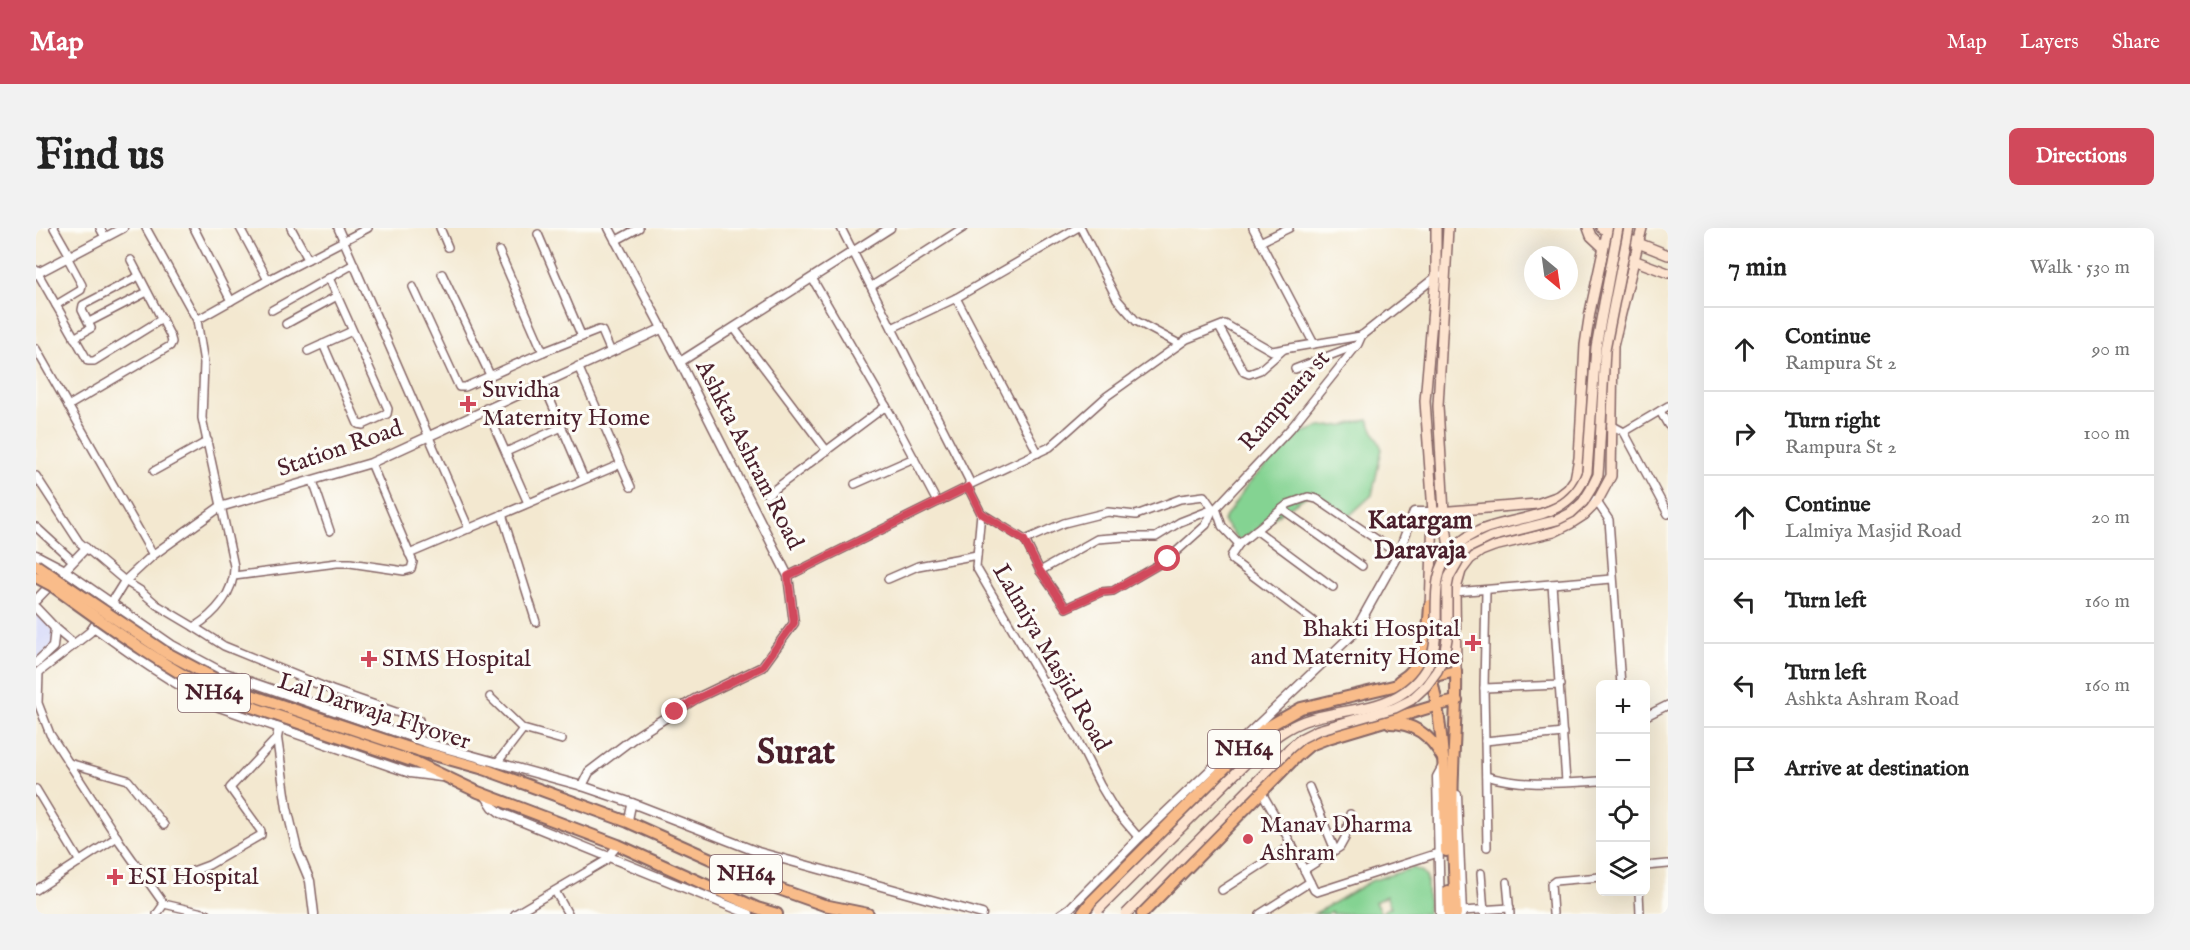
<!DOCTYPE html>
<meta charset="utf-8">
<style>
body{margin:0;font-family:"IM FELL English",serif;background:#f2f2f2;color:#222}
.controls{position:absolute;right:18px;bottom:18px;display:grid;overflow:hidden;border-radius:9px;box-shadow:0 6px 24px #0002}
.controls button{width:54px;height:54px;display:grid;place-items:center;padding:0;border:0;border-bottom:2px solid #e0e0e0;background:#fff;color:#222;font:30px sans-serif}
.compass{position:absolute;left:1488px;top:18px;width:54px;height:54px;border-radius:50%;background:#fff;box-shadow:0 6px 24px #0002;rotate:151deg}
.stop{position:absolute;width:18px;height:18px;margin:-14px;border:4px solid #d1495b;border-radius:50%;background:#fff}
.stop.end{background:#d1495b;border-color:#fff;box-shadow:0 2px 6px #0008}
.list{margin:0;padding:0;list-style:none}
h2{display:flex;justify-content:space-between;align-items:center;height:78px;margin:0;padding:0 24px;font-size:26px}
h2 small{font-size:20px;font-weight:400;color:#767676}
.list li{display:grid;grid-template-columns:39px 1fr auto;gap:18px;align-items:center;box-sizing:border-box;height:84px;padding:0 24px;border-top:2px solid #e0e0e0}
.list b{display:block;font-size:22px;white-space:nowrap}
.list p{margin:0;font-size:20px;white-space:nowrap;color:#767676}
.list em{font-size:20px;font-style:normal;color:#767676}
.icon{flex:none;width:33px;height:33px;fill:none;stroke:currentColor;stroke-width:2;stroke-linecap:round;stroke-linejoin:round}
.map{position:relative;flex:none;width:1632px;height:686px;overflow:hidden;border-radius:9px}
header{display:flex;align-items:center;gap:36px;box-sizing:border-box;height:84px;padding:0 30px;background:#d1495b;color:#fff}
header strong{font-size:28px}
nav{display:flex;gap:33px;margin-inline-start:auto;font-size:21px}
.intro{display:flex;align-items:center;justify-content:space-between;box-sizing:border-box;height:144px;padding:0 36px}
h1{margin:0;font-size:42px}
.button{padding:15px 27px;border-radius:9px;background:#d1495b;color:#fff;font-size:21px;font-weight:700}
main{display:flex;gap:36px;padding:0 36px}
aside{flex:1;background:#fff;border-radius:9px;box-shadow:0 6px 24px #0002}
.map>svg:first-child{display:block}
</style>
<header>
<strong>Map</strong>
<nav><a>Map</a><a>Layers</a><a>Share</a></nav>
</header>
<div class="intro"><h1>Find us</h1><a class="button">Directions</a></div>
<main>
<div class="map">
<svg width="1632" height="686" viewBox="0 0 1632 686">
<rect width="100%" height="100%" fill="#fdfcf7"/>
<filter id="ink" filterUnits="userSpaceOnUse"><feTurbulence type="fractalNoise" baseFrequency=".0167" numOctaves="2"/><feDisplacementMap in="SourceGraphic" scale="12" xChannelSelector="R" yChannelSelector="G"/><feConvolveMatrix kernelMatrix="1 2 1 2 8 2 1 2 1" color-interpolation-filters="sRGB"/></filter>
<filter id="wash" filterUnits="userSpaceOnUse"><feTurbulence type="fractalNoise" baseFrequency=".008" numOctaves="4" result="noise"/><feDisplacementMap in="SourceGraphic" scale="24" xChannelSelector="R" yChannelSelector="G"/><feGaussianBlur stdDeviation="1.35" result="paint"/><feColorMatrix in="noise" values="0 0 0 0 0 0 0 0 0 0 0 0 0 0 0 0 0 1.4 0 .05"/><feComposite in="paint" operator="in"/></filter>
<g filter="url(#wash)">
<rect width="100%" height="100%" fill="#f3e8d0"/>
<path fill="#d4d8f9" d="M0,383l18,20 -1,15 -17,15z"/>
<g fill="#84d392" stroke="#67795e" stroke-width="1.5">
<path d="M1332,191l14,30 -10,46 -23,21 -32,-19 -9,-2 -69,46 -16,-20 24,-36 48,-50 25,-8 26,-2z"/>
<path d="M1377,640l10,4 4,7 1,35h-43l-2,-3 8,-4 -5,-11 -11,6 6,12h-48l-2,-3 -4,3h-13l57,-33z"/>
</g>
</g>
<g filter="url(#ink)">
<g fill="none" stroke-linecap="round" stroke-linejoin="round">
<defs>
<g id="minor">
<path d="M18,0l16,28"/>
<path d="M64,0l5,9"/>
<path d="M110,0l51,92 7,43 -2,55 32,148c1,26 -19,48 -40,61l30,19 108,44 87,30v20"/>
<path d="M158,0l37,73"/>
<path d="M204,0l28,52"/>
<path d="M255,0l17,31"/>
<path d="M302,0l131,301"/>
<path d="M404,0l8,19"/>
<path d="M1045,0l36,71 19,22 43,23"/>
<path d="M1217,0l61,116"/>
<path d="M502,6l44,103"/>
<path d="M579,13l24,-13"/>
<path d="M1224,14l29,-14"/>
<path d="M463,23l44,101"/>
<path d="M0,42l52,91h6l68,-42"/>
<path d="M406,46l48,101"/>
<path d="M776,50l79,137 46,87"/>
<path d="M836,58l91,-58"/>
<path d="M377,59l46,100h6l78,-35 56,-22 3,1 9,21"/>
<path d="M920,70l82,155"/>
<path d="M20,77l25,-15 1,-5 -15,-28"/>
<path d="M236,82l82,-46"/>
<path d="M161,92l71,-40 100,-52"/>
<path d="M53,94l58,-30"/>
<path d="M250,96l51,-28"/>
<path d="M1183,99l25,45 5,2 11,-4 24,-21"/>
<path d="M698,100l93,123"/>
<path d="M856,100l64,-30 121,-70"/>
<path d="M38,110l17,-10 -9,-18 1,-5 56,-29"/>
<path d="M287,116l35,80 5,1 24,-11 1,-5 -59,-131"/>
<path d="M0,121l117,206"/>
<path d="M272,123l44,-20"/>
<path d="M542,138l53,121"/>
<path d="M1259,141l62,-24"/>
<path d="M507,155l41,96"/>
<path d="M32,178l102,-60 2,-4 -2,-7 -39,-75"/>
<path d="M450,180l42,95"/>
<path d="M1624,183l8,14"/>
<path d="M1575,197l13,7 44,82"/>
<path d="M1588,204l44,-26"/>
<path d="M470,224l56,-25"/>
<path d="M118,243l54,-30"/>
<path d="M0,248l43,66 46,39 16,10 16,14 37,22"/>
<path d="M277,253l17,50"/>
<path d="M819,256l59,-26"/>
<path d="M933,257l81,-38 57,-51 80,-57 38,-15 47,27 89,-15 77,-61"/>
<path d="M1539,258l22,16 12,18 12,165"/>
<path d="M932,259l13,26 -5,54 102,174 22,44 15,25 24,28"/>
<path d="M731,267l119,-89"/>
<path d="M1180,280l6,18 17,18 49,-40 20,-7 9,2 81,55"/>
<path d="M1246,281l80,57"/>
<path d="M945,285l44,27 15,31 26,37 35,-16 12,-1 55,-32 38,-34 7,-16 -9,-13 -24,3 -44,16 -28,-3 -44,11 -39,17"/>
<path d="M466,286l34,108"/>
<path d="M0,299l37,34"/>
<path d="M1220,302l77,57"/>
<path d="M1203,316l-8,12 1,4 81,61"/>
<path d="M373,326l212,-90"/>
<path d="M1004,343l57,-32 27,-2h32l24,-15 36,-14 75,-80 67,-84 4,-9"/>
<path d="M198,348l103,-13h13l54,8 7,-2 2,-7 -42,-99"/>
<path d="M752,348l178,-88 3,-3v-5l-128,-252"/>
<path d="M852,351l30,-13 59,-11"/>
<path d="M1516,356l14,198"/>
<path d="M1450,363l-2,97 3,159"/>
<path d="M1419,364l157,-13"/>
<path d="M3,444l-1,31 12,31 70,108 44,62 43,10"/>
<path d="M1448,460l76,-3"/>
<path d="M454,469l33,32 39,11"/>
<path d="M1610,488l22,-11"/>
<path d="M1449,513l78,-8"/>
<path d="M33,535l59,17 36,45"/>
<path d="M461,535l26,-34"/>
<path d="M1450,548c36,11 77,7 114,5"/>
<path d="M1273,559l26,63"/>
<path d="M0,561l44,73"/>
<path d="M1226,565l30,52 22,45 3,2 121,-39"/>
<path d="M592,594l4,-19"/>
<path d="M1610,638l22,-2"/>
<path d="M1268,642l36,-23 5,-9 5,-24"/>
<path d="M1445,645l3,39"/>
<path d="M141,649l32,-12 52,-30v-4l-31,-43 47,-50"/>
<path d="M1471,654l3,32"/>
<path d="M0,662l81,-53"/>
<path d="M1186,662l70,-45"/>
<path d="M519,663l13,23"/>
<path d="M1603,664l1,22"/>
<path d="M1426,683l48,-3"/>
<path d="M121,686l7,-10"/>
<path d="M479,686l90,-53 13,-16"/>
<path d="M1224,686l50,-32"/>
<path d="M1517,686l-2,-30 4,-3 45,-4"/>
</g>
<g id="tertiary">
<path d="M0,46l87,-46"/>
<path d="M644,134l210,-134"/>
<path d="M0,327l25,13 111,77 50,27 208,72 152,42 50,17 126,49 224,62"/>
<path d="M0,372l50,-52"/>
<path d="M74,377l15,-24 28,-26 67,-48 151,-44 290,-134"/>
<path d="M0,380l19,20 19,16"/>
<path d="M58,399c41,30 80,58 125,80l191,66 31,4"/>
<path d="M0,435l17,-16 2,-19"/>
<path d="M0,446l54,-42 12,-17"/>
<path d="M243,499l-2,11 10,70 10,42 13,31 4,33"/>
<path d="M546,558l7,-14 46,-35 60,-38 67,-32 32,-44 -6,-47 -108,-214 -71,-134"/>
<path d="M449,567l8,12 8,6 248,101"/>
<path d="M1421,567l5,119"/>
<path d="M1025,686l9,-6 69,-70 215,-205 44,-79 16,-42h19"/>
<path d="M1404,686l-3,-137 6,-11"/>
</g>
<g id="secondary">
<path d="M1412,0l-10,178 6,107 9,62"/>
<path d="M1552,0l3,8 16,15"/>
<path d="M1565,0l67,27"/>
<path d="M1592,30l40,15"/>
<path d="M1402,284l99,-8 22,-8 9,-7 7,-10 4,-21 6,-113 5,-33 18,-84"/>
<path d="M1419,361l1,82"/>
<path d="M1419,364l6,-21 9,-12 11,-8 13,-5 60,-14 16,-8 14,-9 13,-13 14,-26 2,-130 29,-118"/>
<path d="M1394,382l3,-98 -8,-111 11,-126v-47"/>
</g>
<g id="trunk">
<path d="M1395,448c14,58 14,116 15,175"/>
<path d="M1363,453c29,-17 29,-46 31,-76"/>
<path d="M1354,495c24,0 41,13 52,34"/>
<path d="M373,520l75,21 144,53 148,66 48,17 44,9"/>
<path d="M379,534l63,30 140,53 139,63 20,6"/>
<path d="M1412,663l1,23"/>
<path d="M1046,686l9,-12 173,-173 37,-21 155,-37c1,34 -2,67 -3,101 -2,47 1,95 3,142"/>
<path d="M1106,686l154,-157 14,-12 18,-7 110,-33 19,-4"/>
</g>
</defs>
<use href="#minor" stroke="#856565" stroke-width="10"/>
<use href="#tertiary" stroke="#856565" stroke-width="11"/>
<use href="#secondary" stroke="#856565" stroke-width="12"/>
<use href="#trunk" stroke="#856565" stroke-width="14"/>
<use href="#minor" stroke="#fff" stroke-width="7"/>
<use href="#tertiary" stroke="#fff" stroke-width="8"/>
<use href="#secondary" stroke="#fde4d0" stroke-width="9"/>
<use href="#trunk" stroke="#f9bc8a" stroke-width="10"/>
<defs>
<g id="secondary-bridge">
<path d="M1063,681l163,-162c13,-10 26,-20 42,-26 32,-12 72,-9 100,-29 59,-41 10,-102 50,-144 39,-41 110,-14 133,-76l9,-125 22,-119"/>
<path d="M1090,686l164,-166 12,-10 16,-8 77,-22 16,-8 15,-14 11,-15 7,-15 3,-17v-52l2,-10 12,-21 7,-8 23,-11 66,-17 14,-7 12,-11 8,-13 7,-14 1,-14 6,-111 24,-122"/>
</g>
<g id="trunk-bridge">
<path d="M0,337l129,87 71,38 173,58"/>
<path d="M0,349l15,8c57,41 112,82 174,113l190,64"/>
</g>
</defs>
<use href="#secondary-bridge" stroke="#856565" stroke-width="12" stroke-linecap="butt"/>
<use href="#trunk-bridge" stroke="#856565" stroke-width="14" stroke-linecap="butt"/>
<use href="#secondary-bridge" stroke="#fde4d0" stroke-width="9"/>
<use href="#trunk-bridge" stroke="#f9bc8a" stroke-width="10"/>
</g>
</g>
<g fill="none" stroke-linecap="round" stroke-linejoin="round" filter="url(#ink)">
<path stroke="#d1495b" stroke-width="8" d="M639,484l21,-13 66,-32 32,-44 -6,-47 180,-89 13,26 43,27 16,31 26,37 35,-16 12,-1 55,-32"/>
</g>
<g fill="#d1495b" stroke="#fdfcf7" stroke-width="2">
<path d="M429 167h6v6h6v6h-6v6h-6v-6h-6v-6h6z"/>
<path d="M1434 406h6v6h6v6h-6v6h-6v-6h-6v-6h6z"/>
<path d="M330 422h6v6h6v6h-6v6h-6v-6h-6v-6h6z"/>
<circle cx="1212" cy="611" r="6"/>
<path d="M76 640h6v6h6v6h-6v6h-6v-6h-6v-6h6z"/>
</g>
<g text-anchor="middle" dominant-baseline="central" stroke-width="6" stroke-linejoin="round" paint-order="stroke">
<g fill="#fdfcf7" stroke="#806168" stroke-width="1.5">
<rect x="142" y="446" width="72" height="38" rx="4.5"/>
<rect x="1172" y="502" width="72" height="38" rx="4.5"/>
<rect x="674" y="627" width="72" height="38" rx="4.5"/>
</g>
<g font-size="22" font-weight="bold" fill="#4a1f2b">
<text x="178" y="465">NH64</text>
<text x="1208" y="521">NH64</text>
<text x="710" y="646">NH64</text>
</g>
<g font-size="24" fill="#4a1f2b" stroke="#fdfcf7" text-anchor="start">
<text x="446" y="162">Suvidha<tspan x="446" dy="28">Maternity Home</tspan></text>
<text x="1424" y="401" text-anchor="end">Bhakti Hospital<tspan x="1424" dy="28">and Maternity Home</tspan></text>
<text x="346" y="431">SIMS Hospital</text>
<text x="1224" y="597">Manav Dharma<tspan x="1224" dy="28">Ashram</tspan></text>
<text x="92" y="649">ESI Hospital</text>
</g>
<g font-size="24" fill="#4a1f2b" stroke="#fdfcf7">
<text transform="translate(1249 173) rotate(-49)">Rampuara st</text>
<text transform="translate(304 221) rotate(-19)">Station Road</text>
<text transform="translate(713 227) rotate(63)">Ashkta Ashram Road</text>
<text transform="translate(1015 430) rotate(60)">Lalmiya Masjid Road</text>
<text transform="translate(338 484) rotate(18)">Lal Darwaja Flyover</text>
</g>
<g font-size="26" font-weight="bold" fill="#4a1f2b" stroke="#fdfcf7">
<text x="1384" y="292">Katargam<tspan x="1384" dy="30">Daravaja</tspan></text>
</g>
<g font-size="36" font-weight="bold" fill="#4a1f2b" stroke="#fdfcf7">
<text x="760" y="525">Surat</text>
</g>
</g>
</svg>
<div class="controls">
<button>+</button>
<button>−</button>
<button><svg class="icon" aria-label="locate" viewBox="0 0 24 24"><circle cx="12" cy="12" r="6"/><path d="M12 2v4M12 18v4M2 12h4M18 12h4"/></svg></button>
<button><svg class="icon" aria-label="layers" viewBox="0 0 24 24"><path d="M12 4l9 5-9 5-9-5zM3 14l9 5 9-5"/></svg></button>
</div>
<svg class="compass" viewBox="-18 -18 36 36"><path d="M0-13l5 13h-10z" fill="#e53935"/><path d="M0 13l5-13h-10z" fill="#767676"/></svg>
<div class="stop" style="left:1132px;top:331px"></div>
<div class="stop end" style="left:639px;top:484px"></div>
</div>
<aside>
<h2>7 min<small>Walk · 530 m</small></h2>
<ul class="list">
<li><svg class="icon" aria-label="ahead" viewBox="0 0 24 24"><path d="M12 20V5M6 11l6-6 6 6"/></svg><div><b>Continue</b><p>Rampura St 2</p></div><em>90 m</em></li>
<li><svg class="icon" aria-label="right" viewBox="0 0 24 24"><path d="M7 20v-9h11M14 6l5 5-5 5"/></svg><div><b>Turn right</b><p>Rampura St 2</p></div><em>100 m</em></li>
<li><svg class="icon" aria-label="ahead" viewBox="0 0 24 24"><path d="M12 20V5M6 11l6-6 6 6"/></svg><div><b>Continue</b><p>Lalmiya Masjid Road</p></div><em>20 m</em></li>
<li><svg class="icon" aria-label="left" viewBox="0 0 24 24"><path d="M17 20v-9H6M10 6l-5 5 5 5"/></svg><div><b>Turn left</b></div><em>160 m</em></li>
<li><svg class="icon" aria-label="left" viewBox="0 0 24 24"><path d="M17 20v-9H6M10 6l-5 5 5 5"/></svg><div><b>Turn left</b><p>Ashkta Ashram Road</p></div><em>160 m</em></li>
<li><svg class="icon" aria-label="arrive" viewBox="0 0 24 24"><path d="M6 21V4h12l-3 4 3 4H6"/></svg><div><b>Arrive at destination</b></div></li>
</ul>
</aside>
</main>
